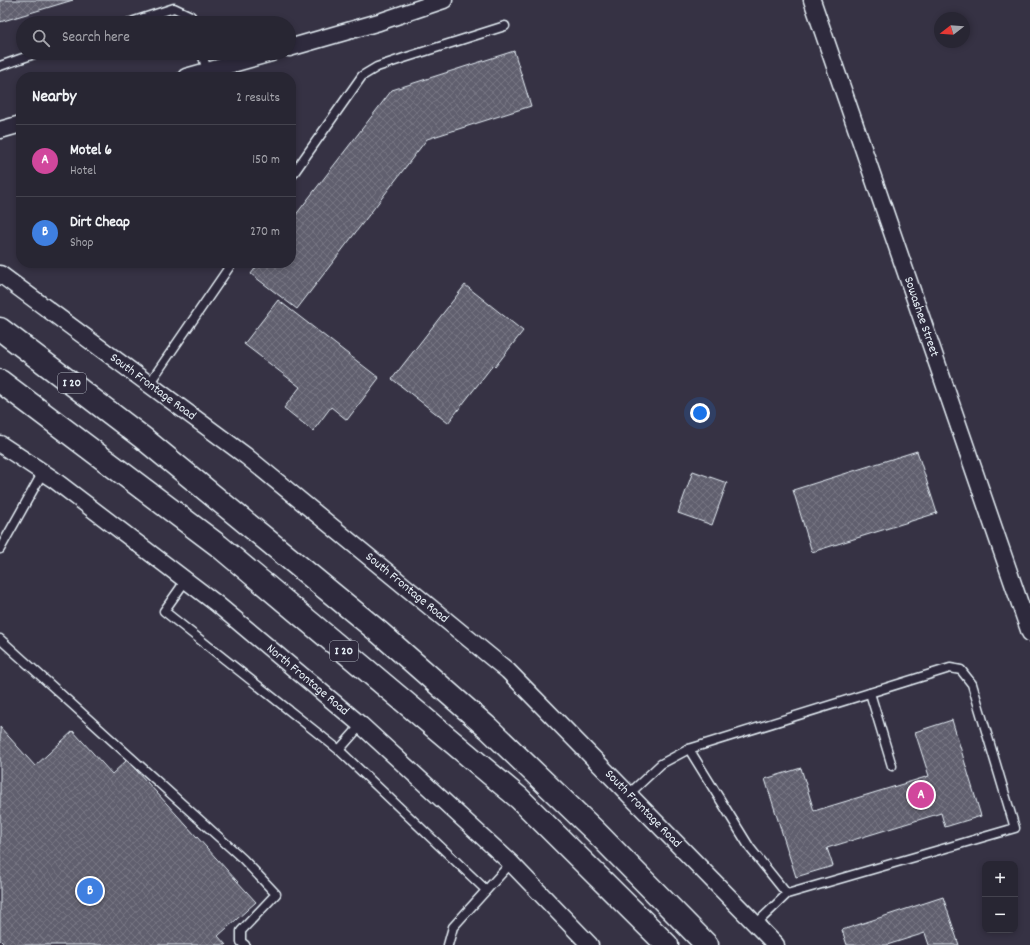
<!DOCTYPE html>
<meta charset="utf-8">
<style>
body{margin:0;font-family:Dekko,sans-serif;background:#34323f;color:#f1f3f6}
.controls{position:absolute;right:12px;bottom:12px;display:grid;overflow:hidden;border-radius:8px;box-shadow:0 2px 6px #0003}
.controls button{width:36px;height:36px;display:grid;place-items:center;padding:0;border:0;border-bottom:1px solid #44434e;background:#282633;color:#f1f3f6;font:20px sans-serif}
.compass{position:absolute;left:934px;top:12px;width:36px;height:36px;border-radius:50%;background:#282633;box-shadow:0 2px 6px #0003;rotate:253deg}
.you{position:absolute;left:700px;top:413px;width:14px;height:14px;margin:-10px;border:3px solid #fff;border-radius:50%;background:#1a73e8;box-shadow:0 0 0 6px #1a73e833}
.badge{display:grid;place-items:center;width:26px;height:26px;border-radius:50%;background:#bca0f2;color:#fff;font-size:13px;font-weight:700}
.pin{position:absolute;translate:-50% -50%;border:2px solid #fff;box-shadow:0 1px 4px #0006}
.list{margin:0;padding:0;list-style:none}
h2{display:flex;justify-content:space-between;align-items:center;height:52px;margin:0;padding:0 16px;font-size:17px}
h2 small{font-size:13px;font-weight:400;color:#a5a5ac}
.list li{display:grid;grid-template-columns:26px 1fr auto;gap:12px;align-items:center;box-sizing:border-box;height:72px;padding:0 16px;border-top:1px solid #44434e}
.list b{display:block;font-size:15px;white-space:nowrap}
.list p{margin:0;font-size:13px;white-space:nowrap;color:#a5a5ac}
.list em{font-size:13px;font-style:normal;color:#a5a5ac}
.icon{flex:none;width:22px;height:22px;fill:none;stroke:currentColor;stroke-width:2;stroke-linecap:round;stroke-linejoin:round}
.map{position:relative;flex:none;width:1030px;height:945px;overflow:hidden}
.search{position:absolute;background:#282633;box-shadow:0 2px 6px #0003;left:16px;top:16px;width:280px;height:44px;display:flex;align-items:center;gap:10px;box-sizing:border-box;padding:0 14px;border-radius:22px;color:#a5a5ac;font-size:15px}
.panel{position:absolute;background:#282633;box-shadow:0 2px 6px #0003;left:16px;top:72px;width:280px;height:196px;border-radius:16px}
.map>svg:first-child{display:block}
</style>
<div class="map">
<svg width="1030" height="945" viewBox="0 0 1030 945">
<defs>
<pattern id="building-cross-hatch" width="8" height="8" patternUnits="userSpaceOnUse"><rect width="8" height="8" fill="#605e6e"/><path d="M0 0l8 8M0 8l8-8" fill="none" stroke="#777683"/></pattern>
</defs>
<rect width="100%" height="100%" fill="#363244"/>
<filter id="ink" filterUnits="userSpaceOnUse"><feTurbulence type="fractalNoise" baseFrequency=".025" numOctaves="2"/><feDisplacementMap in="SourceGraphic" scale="8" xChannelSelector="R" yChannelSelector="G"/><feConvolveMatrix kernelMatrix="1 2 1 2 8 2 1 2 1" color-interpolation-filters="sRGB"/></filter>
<g filter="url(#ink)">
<g fill="url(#building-cross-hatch)" stroke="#e8f1f8">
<path d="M0,0h73l-73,22z"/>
<path d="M514,51l17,55 -104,33 -130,170 -46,-35 8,-11h32v-42l101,-131z"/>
<path d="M465,285l58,46 -28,36 -2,-2 -45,58 -56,-44z"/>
<path d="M278,300l101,78 -32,42 -16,-13 -18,24 -29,-23 16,-21 -56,-43z"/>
<path d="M917,451l20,62 -125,39 -19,-62z"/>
<path d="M693,471l34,12 -15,42 -34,-12z"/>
<path d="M952,720l29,96 -36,11 -4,-14 -114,35 6,18 -37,11 -31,-98 36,-11 13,43 115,-35 -14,-44z"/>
<path d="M0,727l35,39 38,-35 39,43 15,-14 129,142 -38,34 8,9h-224l2,-1 -4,-4z"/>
<path d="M943,897l16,48h-30l-4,-12 -38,12h-40l-5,-15z"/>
</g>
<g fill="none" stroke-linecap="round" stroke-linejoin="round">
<defs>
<g id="service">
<path d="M128,23l46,-15 17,8 2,7"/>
<path d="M202,53l5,18"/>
<path d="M0,66l37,-13"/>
<path d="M291,177l71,-101 15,-9 27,-9 101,-32"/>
<path d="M149,384l83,-121"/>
<path d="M0,549l43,-77"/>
<path d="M186,580l-22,31 175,139 147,140"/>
<path d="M0,639l243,220 33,35 -35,37v11l4,3"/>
<path d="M870,693l22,73"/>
<path d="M339,750l22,-25"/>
<path d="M629,794l32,-30 28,-15"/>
<path d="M756,924l31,-30 228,-66 -43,-144 -11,-14 -11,-2 -261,81 61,99 37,46"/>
<path d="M448,945l5,-18 58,-64"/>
</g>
<g id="minor">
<path id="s1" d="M812,0l218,633"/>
<path d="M289,48l90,-26 65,-22"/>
<path d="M186,77l85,-24"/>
<path d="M0,130l21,-6"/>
<path id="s2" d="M0,274l246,182 262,215 268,274"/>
<path id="s3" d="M0,444l53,35 164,125 144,121 150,138 79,82"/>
</g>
<g id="motorway">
<path d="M0,329l143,109 237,195 108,95 107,103 112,114"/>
<path d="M0,381l219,165 300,252 148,147"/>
</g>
</defs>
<use href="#service" stroke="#e8f1f8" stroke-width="11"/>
<use href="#minor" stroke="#e8f1f8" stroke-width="19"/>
<use href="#motorway" stroke="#e8f1f8" stroke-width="25"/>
<use href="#service" stroke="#2f2a3d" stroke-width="8"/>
<use href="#minor" stroke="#2f2a3d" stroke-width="16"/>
<use href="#motorway" stroke="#2f2a3d" stroke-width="22"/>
</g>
</g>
<g text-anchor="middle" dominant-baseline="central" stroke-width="3" stroke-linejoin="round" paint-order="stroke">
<g fill="#2f2a3d" stroke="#b0b5c0" stroke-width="1">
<rect x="58" y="373" width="28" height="20" rx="3"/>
<rect x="330" y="641" width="28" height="20" rx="3"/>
</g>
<g font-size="12" font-weight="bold" fill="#e8f1f8">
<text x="72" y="383">I 20</text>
<text x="344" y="651">I 20</text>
</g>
<g font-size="13" fill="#e8f1f8" stroke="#2f2a3d">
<text stroke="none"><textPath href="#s1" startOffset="335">Sowashee Street</textPath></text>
<text stroke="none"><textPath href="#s2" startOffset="190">South Frontage Road</textPath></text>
<text stroke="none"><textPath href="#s2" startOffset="514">South Frontage Road</textPath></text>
<text stroke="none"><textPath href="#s3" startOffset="388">North Frontage Road</textPath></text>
<text stroke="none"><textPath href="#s2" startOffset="838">South Frontage Road</textPath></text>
</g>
</g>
</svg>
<div class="controls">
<button>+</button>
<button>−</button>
</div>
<svg class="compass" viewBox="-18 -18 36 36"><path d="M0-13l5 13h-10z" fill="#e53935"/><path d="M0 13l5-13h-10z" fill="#a5a5ac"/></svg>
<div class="you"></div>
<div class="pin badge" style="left:921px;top:795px;background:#d1479c">A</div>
<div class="pin badge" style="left:90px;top:891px;background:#3f7fe0">B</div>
<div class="search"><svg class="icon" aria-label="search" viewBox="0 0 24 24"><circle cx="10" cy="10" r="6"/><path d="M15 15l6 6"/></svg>Search here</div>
<section class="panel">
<h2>Nearby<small>2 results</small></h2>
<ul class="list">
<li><span class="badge" style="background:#d1479c">A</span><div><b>Motel 6</b><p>Hotel</p></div><em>150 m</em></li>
<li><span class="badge" style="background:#3f7fe0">B</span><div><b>Dirt Cheap</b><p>Shop</p></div><em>270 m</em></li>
</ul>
</section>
</div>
